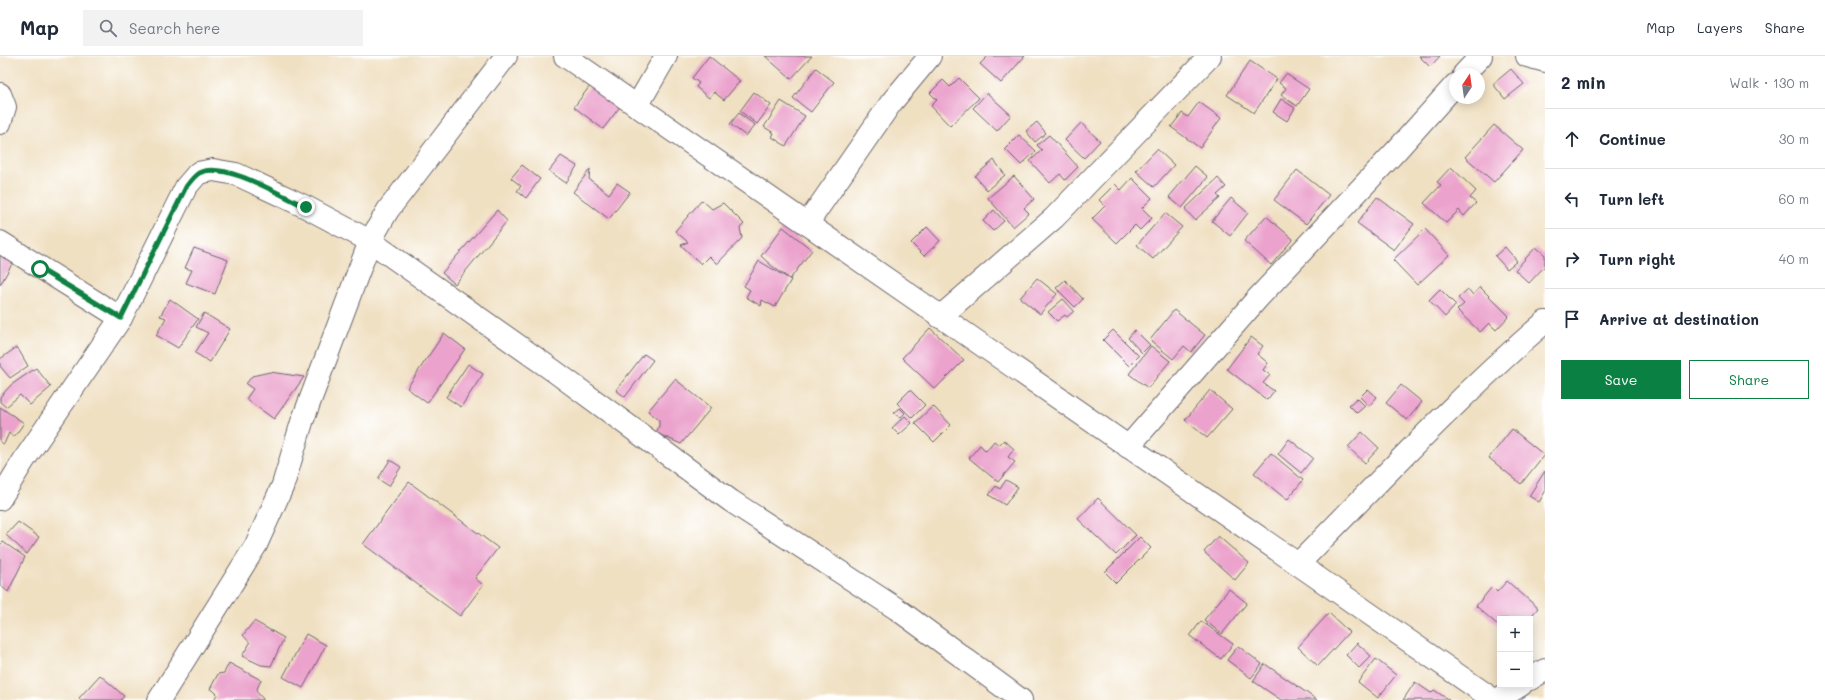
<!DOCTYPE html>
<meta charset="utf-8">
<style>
body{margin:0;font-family:Mali,sans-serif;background:#f2f2f3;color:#1f2937}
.controls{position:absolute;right:12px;bottom:12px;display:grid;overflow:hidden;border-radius:0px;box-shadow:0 2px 10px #0003}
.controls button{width:36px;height:36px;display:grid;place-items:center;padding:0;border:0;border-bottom:1px solid #e0e1e3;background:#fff;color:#1f2937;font:20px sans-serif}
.compass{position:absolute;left:1449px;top:12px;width:36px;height:36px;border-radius:50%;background:#fff;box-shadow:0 2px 10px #0003;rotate:13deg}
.stop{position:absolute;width:12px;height:12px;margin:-9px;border:3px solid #0b8043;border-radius:50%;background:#fff}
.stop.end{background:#0b8043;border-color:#fff;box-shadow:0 1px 4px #0008}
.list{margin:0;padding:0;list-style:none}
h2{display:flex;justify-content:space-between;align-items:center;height:52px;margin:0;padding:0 16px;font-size:17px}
h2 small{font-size:13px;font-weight:400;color:#747a83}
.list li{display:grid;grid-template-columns:26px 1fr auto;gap:12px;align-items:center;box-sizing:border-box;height:60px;padding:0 16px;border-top:1px solid #e0e1e3}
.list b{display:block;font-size:15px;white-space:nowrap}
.list em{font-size:13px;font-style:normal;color:#747a83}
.actions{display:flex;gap:8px;padding:12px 16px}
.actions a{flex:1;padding:9px 0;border:1px solid #0b8043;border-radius:0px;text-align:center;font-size:14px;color:#0b8043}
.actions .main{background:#0b8043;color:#fff}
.icon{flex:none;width:22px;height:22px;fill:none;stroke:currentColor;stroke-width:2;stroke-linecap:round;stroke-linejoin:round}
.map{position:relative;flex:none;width:1545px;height:644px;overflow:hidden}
header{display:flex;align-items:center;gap:24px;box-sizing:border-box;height:56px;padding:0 20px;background:#fff;border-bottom:1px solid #e0e1e3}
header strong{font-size:19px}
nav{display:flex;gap:22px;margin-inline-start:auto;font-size:14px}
.search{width:280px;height:36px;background:#f2f2f3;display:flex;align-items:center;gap:10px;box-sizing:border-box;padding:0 14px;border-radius:0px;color:#747a83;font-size:15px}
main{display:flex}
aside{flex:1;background:#fff}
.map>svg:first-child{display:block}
</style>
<header>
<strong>Map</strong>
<div class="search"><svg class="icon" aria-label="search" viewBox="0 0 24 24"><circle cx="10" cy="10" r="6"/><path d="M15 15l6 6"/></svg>Search here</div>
<nav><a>Map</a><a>Layers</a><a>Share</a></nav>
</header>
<main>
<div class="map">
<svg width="1545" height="644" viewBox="0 0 1545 644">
<rect width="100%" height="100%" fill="#fff"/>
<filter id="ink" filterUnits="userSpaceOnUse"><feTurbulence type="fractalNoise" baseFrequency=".025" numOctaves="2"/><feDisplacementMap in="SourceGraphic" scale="8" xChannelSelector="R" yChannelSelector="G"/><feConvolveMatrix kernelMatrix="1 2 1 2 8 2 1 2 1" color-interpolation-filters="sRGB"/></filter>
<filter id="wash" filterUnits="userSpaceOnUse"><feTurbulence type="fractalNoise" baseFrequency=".012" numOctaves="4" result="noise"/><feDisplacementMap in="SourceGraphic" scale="16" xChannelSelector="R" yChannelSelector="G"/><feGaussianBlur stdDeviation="0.9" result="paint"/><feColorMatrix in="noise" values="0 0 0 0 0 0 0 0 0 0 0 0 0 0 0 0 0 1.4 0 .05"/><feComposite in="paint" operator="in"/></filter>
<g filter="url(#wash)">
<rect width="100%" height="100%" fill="#f0e0c2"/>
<g id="blocks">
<g fill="#eba2cc">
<path d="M709,0l31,25 -16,19 -10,-8 -5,6 -13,-11 3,-4 -7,-5z"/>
<path d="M765,0h47l-21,23z"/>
<path d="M988,0h37l-24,27 -21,-19z"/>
<path d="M1419,0h21l-10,11z"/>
<path d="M1250,5l27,18 -23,34 -27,-18z"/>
<path d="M816,12l18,14 -23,30 -18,-14z"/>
<path d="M1511,13l13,15 -19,15 -12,-15z"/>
<path d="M1286,18l23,15 -12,17 -16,-11 5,-7 -7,-5z"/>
<path d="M959,22l20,20 -29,28 -19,-20 6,-6 -7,-7 13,-13 7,7z"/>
<path d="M593,26l29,22 -19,25 -29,-22z"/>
<path d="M754,36l17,13 -14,19 -17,-13z"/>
<path d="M987,37l24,22 -14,16 -24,-23z"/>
<path d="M1281,43l14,9 -8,13 -14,-9z"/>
<path d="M781,45l24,15 -19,30 -14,-9 2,-4 -10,-6z"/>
<path d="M1199,46l22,16 -21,30 -29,-21 11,-14 6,4z"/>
<path d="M739,57l16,12 -9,11 -16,-12z"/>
<path d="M1037,66l9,11 -11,9 -9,-11z"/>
<path d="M1081,67l19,18 -16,17 -19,-18z"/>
<path d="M1494,69l29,25 -29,32 -29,-25z"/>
<path d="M1019,79l17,16 -15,14 -16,-16z"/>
<path d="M1049,79l29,32 -13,13 -5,-6 -10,9 -20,-22 12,-11 -5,-5z"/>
<path d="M1157,93l17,16 -20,22 -18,-16z"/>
<path d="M561,100l16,10 -11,17 -17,-12z"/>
<path d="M994,104l11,15 -18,15 -12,-14z"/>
<path d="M522,109l18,14 -14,19 -9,-7 4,-5 -10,-8z"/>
<path d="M1195,110l13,11 -26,31 -13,-11z"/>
<path d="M1451,111l25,24 -6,7 6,5 -12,13 -5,-6 -13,13 -22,-20 17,-18 -4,-3z"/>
<path d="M590,113l-1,10 20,15 8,-11 13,9 -21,27 -36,-27z"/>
<path d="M1297,114l32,25 -23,29 -32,-24z"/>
<path d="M1014,120l20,23 -10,9 5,5 -16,14 -25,-29z"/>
<path d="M1132,122l20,20 -10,10 10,10 -12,12 -5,-5 -18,18 -25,-24 13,-13 -6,-6 16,-16 6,6z"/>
<path d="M1218,122l8,9 -9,8 3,3 -25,22 -10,-11z"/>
<path d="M1377,141l37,27 -20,26 -37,-27z"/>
<path d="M1231,142l17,15 -18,23 -18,-15z"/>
<path d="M702,144l10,9 11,-6 21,21 -4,4 2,10 -25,26 -8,-8 -8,8 -20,-19 7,-3 -13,-11z"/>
<path d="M497,154l10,11 -52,63 -13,-11z"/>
<path d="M994,154l10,11 -11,10 -10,-10z"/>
<path d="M1165,157l17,14 -29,32 -16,-14z"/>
<path d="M1266,160l27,23 -22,26 -27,-24z"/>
<path d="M783,171l29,23 -22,29 -17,-12 -12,-11z"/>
<path d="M927,171l13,14 -16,15 -13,-13z"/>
<path d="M1425,173l24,26 -32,30 -24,-25z"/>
<path d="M0,191l16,10 -16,28z"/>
<path d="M1505,191l12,14 -10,8 -12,-13z"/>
<path d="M1536,191l9,8v11l-16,17 -14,-13z"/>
<path d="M194,192l34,12 -13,34 -29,-11 6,-13 -7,-2z"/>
<path d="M759,205l32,19 -16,27 -13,-7 -1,6 -15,-9 4,-7 -6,-4z"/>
<path d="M1037,222l20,16 -17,20 -20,-16z"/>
<path d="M1065,224l18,19 -8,8 -19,-19z"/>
<path d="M1480,231l29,29 -13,14 -7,-7 -9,9 -23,-22 7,-6 -6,-6 10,-9 5,6z"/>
<path d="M1440,233l16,16 -11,12 -16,-17z"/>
<path d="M170,243l28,20 -20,29 -22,-13 10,-17 -6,-2z"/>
<path d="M1063,243l11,12 -7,6 -2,-2 -8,6 -9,-9z"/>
<path d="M1174,254l31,25 -14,17 -7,-6 -11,13 -23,-19z"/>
<path d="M204,257l26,16 -20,33 -15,-9 13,-20 -12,-6z"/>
<path d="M930,272l34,32 -29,29 -33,-31z"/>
<path d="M1113,274l26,26 -10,10 -26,-26z"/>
<path d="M1135,274l15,15 -8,8 -14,-15z"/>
<path d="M444,277l21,16 -38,54 -20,-15z"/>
<path d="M1251,281l12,9 -6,8 11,9 -5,7 7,5 -7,8 11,8 -7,9 -40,-31z"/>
<path d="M1151,290l19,15 -22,27 -19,-14z"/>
<path d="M17,291l11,19 -18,12 -10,-12v-7z"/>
<path d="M644,298l9,6 -28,37 -9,-7z"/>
<path d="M468,308l15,10 -22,33 -15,-10z"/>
<path d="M36,312l15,19 -21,18 -10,-10 -14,12 -6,-5v-5l11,-12z"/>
<path d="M270,316l34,5 -30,42 -28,-20 7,-10 -7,-5 6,-8z"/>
<path d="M675,323l36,29 -30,36 -25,-11 3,-7v-6l-11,-9z"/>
<path d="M1401,329l21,17 -15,18 -21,-17z"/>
<path d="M1368,333l9,8 -8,9 -9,-9z"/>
<path d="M910,334l15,15 -13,13 -15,-15z"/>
<path d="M1210,334l22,19 -25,29 -22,-18z"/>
<path d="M1357,342l8,8 -8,7 -8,-8z"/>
<path d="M933,350l18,19 -17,17 -19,-19z"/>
<path d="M0,351l24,16 -10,14 -5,-4 -5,11 -4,-2z"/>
<path d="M900,352l5,5 -5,5 -6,-5z"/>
<path d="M905,360l7,7 -13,12 -7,-7z"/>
<path d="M1512,373l32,26 -23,29 -32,-26z"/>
<path d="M1362,376l17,16 -14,15 -17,-16z"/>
<path d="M1289,383l24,19 -12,15 -23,-19z"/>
<path d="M1004,384l10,9 -6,8 7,5 -17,20 -29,-24 11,-13 6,6 8,-10 5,4z"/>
<path d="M1271,397l32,27 -16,20 -33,-27z"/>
<path d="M390,404l11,7 -12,19 -11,-7z"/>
<path d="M1545,415v21l-6,10 -10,-6z"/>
<path d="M1006,424l12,7 -13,18 -16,-10 7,-9 4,3z"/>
<path d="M409,426l89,66 -23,30 8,7 -23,31 -97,-72z"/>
<path d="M1098,442l38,37 -20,20 -38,-36z"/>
<path d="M18,466l21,15 -12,17 -21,-19z"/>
<path d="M1218,480l31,27 -14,17 -31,-28z"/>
<path d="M1140,481l11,11 -35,35 -11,-11z"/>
<path d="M3,486l22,15 -17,35 -8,-7v-40z"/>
<path d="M1507,525l31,27 -9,11h-29v8l-24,-21 16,-19 5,5z"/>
<path d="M1229,533l18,14 -25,31 -18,-14z"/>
<path d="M1329,557l20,19 -31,34 -20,-19z"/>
<path d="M254,565l30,17 -13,28 -10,-1 -19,-9 8,-13 -7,-8z"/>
<path d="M1201,565l32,23 -12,15 -31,-23z"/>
<path d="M306,578l20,11 -23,43 -20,-11z"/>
<path d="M1357,587l14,13 -12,12 -13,-13z"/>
<path d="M1238,590l24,18 -11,14 -24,-18z"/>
<path d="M1376,603l20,16 -18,23 -20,-16z"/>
<path d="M229,607l32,17 -5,11 7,8v1h-49l3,-6 -3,-3 -4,-2 8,-15 6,-1z"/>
<path d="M1265,608l52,36h-36l-28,-19z"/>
<path d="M100,619l24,21 -3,4h-41l-1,-2z"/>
<path d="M1415,626l16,11 3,-3 15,10h-46z"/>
</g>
</g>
</g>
<g filter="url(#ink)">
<use href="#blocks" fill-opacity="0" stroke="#6a646a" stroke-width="1"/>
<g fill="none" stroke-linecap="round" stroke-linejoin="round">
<defs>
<g id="minor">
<path d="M565,0l929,644"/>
<path d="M1527,0l18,5"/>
<path d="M1464,18l17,-18"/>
<path d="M0,38l5,13 -5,16"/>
<path d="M637,50l29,-50"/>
<path d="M807,168l84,-121 39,-47"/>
<path d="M0,186l121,76"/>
<path d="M940,261l114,-99 156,-162"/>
<path d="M1128,391l129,-148 139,-148 59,-66"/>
<path d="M0,443l24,-39 97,-142 65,-131 12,-14 15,-3 23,4 70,33 64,34 184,130 177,130 166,108 124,91"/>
<path d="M1298,508c81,-82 160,-167 247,-242"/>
<path d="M1530,623l15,-9"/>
<path d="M159,644l97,-155 27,-60 19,-63 68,-181 18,-31 118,-154"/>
<path d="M1497,644l24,-15"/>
</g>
</defs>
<use href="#minor" stroke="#6a646a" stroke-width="24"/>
<use href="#minor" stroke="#fff" stroke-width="22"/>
</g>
</g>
<g fill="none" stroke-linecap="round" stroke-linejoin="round" filter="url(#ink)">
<path stroke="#0b8043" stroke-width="5" d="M40,213l81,49 65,-131c3,-4 8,-11 13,-14 24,-13 83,23 107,34"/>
</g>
</svg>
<div class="controls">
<button>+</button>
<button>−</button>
</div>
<svg class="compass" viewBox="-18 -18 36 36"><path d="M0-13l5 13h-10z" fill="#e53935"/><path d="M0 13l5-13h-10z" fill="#747a83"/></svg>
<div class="stop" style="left:40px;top:213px"></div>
<div class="stop end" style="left:306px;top:151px"></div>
</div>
<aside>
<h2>2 min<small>Walk · 130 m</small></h2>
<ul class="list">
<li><svg class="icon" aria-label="ahead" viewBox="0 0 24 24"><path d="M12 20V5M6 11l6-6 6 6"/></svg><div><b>Continue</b></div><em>30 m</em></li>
<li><svg class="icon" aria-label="left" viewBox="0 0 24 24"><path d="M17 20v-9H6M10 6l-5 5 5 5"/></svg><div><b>Turn left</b></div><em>60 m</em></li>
<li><svg class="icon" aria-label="right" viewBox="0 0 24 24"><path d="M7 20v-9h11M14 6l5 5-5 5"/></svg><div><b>Turn right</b></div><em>40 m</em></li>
<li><svg class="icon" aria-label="arrive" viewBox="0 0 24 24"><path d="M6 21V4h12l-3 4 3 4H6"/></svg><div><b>Arrive at destination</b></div></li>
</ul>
<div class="actions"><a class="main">Save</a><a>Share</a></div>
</aside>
</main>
